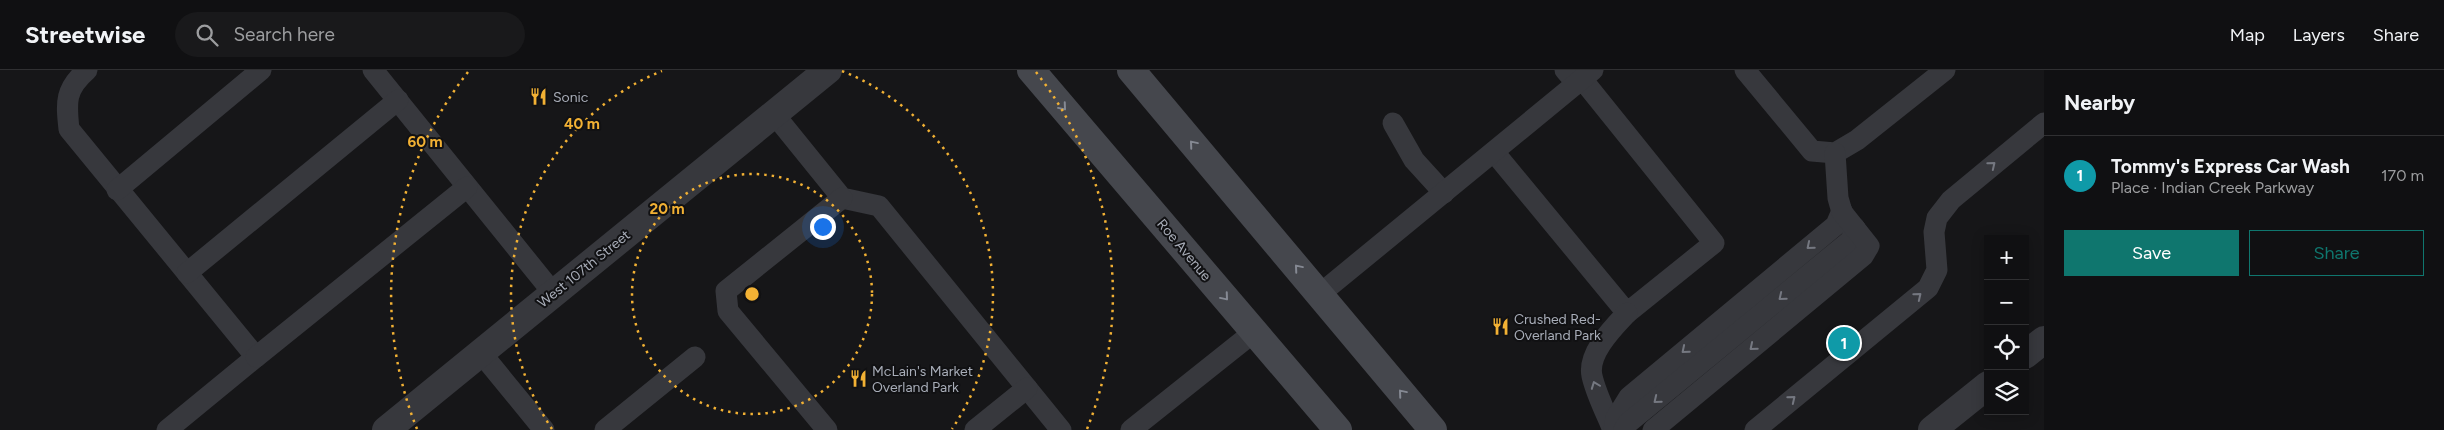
<!DOCTYPE html>
<meta charset="utf-8">
<style>
body{margin:0;font-family:Figtree,sans-serif;background:#19191b;color:#f1f3f6}
.controls{position:absolute;right:15px;bottom:15px;display:grid;overflow:hidden;border-radius:0px;box-shadow:0 2px 12px #0003}
.controls button{width:45px;height:45px;display:grid;place-items:center;padding:0;border:0;border-bottom:1px solid #303032;background:#101012;color:#f1f3f6;font:25px sans-serif}
.you{position:absolute;left:822px;top:156px;width:18px;height:18px;margin:-12px;border:4px solid #fff;border-radius:50%;background:#1a73e8;box-shadow:0 0 0 8px #1a73e833}
.badge{display:grid;place-items:center;width:32px;height:32px;border-radius:50%;background:#0f766e;color:#fff;font-size:16px;font-weight:700}
.pin{position:absolute;translate:-50% -50%;border:2px solid #fff;box-shadow:0 1px 5px #0006}
.list{margin:0;padding:0;list-style:none}
h2{display:flex;justify-content:space-between;align-items:center;height:65px;margin:0;padding:0 20px;font-size:21px}
h2 small{font-size:16px;font-weight:400;color:#9c9d9f}
.list li{display:grid;grid-template-columns:32px 1fr auto;gap:15px;align-items:center;box-sizing:border-box;height:80px;padding:0 20px;border-top:1px solid #303032}
.list b{display:block;font-size:19px;white-space:nowrap}
.list p{margin:0;font-size:16px;white-space:nowrap;color:#9c9d9f}
.list em{font-size:16px;font-style:normal;color:#9c9d9f}
.actions{display:flex;gap:10px;padding:15px 20px}
.actions a{flex:1;padding:11px 0;border:1px solid #0f766e;border-radius:0px;text-align:center;font-size:18px;color:#0f766e}
.actions .main{background:#0f766e;color:#fff}
.icon{flex:none;width:28px;height:28px;fill:none;stroke:currentColor;stroke-width:2;stroke-linecap:round;stroke-linejoin:round}
.map{position:relative;flex:none;width:2044px;height:360px;overflow:hidden}
header{display:flex;align-items:center;gap:30px;box-sizing:border-box;height:70px;padding:0 25px;background:#101012;border-bottom:1px solid #303032}
header strong{font-size:24px}
nav{display:flex;gap:28px;margin-inline-start:auto;font-size:18px}
.search{width:350px;height:45px;background:#19191b;display:flex;align-items:center;gap:12px;box-sizing:border-box;padding:0 18px;border-radius:28px;color:#9c9d9f;font-size:19px}
main{display:flex}
aside{flex:1;background:#101012}
.map>svg:first-child{display:block}
</style>
<header>
<strong>Streetwise</strong>
<div class="search"><svg class="icon" aria-label="search" viewBox="0 0 24 24"><circle cx="10" cy="10" r="6"/><path d="M15 15l6 6"/></svg>Search here</div>
<nav><a>Map</a><a>Layers</a><a>Share</a></nav>
</header>
<main>
<div class="map">
<svg width="2044" height="360" viewBox="0 0 2044 360">
<rect width="100%" height="100%" fill="#161618"/>
<g fill="none" stroke-linecap="round" stroke-linejoin="round">
<g stroke="#37383d" stroke-width="21">
<path d="M87,0c-22,19 -21,32 -18,59l187,228 -89,73"/>
<path d="M373,0l181,224"/>
<path d="M1565,0l12,14"/>
<path d="M1745,0l67,81 23,2 22,-13 88,-70"/>
<path d="M774,44l68,84 37,8 182,224"/>
<path d="M1393,53l21,37 30,33"/>
<path d="M1494,82l133,161 87,-70 -132,-164"/>
<path d="M117,120l144,-120"/>
<path d="M187,203l211,-173"/>
<path d="M1320,224l273,-224"/>
<path d="M481,283l63,77"/>
<path d="M256,287l211,-170"/>
<path d="M605,360l90,-73"/>
<path d="M827,360l-99,-119 -2,-20 116,-93"/>
<path d="M975,360l52,-42"/>
<path d="M1131,360l123,-98"/>
<path d="M1613,360c-7,-17 -17,-36 -21,-54 -5,-23 22,-49 35,-63"/>
<path d="M1614,360l2,-12 13,-21 207,-172 6,-14"/>
<path d="M1624,360l4,-7 223,-183 4,-12"/>
<path d="M1653,360l210,-174 6,-10 -27,-34 -4,-14 -3,-45"/>
<path d="M1755,360l173,-142 9,-18 -3,-38 3,-14 14,-18 93,-77"/>
</g>
<path stroke="#37383d" stroke-width="28" d="M386,360l442,-360"/>
<g stroke="#37383d" stroke-width="28">
<path d="M2025,285l19,-15"/>
<path d="M1932,360l56,-45"/>
</g>
<g stroke="#45474d" stroke-width="28">
<path d="M1031,0l307,360"/>
<path d="M1131,0l302,360"/>
</g>
</g>
<defs><path id="oneway-chevron" d="M-2-3.5L2.5 0L-2 3.5" fill="none" stroke-width="1.6" stroke-linecap="round" stroke-linejoin="round" transform="scale(1.25)"/></defs>
<g stroke="#858993">
<use href="#oneway-chevron" transform="translate(1063 37) rotate(50)"/>
<use href="#oneway-chevron" transform="translate(1193 74) rotate(-130)"/>
<use href="#oneway-chevron" transform="translate(1298 198) rotate(-130)"/>
<use href="#oneway-chevron" transform="translate(1225 227) rotate(50)"/>
<use href="#oneway-chevron" transform="translate(1402 323) rotate(-130)"/>
</g>
<g stroke="#757881">
<use href="#oneway-chevron" transform="translate(1992 95) rotate(-39)"/>
<use href="#oneway-chevron" transform="translate(1810 176) rotate(140)"/>
<use href="#oneway-chevron" transform="translate(1918 226) rotate(-39)"/>
<use href="#oneway-chevron" transform="translate(1782 227) rotate(141)"/>
<use href="#oneway-chevron" transform="translate(1753 277) rotate(140)"/>
<use href="#oneway-chevron" transform="translate(1685 280) rotate(140)"/>
<use href="#oneway-chevron" transform="translate(1595 315) rotate(-111)"/>
<use href="#oneway-chevron" transform="translate(1792 329) rotate(-39)"/>
<use href="#oneway-chevron" transform="translate(1657 330) rotate(141)"/>
</g>
<g fill="none" stroke="#f2b134" stroke-width="2.5" stroke-dasharray="2.5 5">
<circle cx="752" cy="224" r="120"/>
<path d="M552 359A241 241 0 0 1 662 1M842 1A241 241 0 0 1 952 359"/>
<path d="M417 359A361 361 0 0 1 468 2M1036 2A361 361 0 0 1 1087 359"/>
</g>
<defs>
<symbol id="restaurant-bare" viewBox="-9 -9 18 18"><path d="M-5-6h1v4h1v-4h1v4h1v-4h1v5L-1.5 .5V6h-2V.5L-5-1ZM5-6V6H3V1.5H1.5Q1.5-4 5-6Z" fill="#f2b134" stroke="#111113" stroke-width="2.5" paint-order="stroke"/></symbol>
</defs>
<g fill-rule="evenodd">
<use href="#restaurant-bare" x="526" y="14" width="25" height="25"/>
<use href="#restaurant-bare" x="1488" y="244" width="25" height="25"/>
<use href="#restaurant-bare" x="846" y="296" width="25" height="25"/>
</g>
<g text-anchor="middle" dominant-baseline="central" stroke-width="4" stroke-linejoin="round" paint-order="stroke">
<g font-size="14" fill="#a8adb8" stroke="#111113" text-anchor="start">
<text x="553" y="27">Sonic</text>
<text x="1514" y="249">Crushed Red-<tspan x="1514" dy="16">Overland Park</tspan></text>
<text x="872" y="301">McLain's Market<tspan x="872" dy="16">Overland Park</tspan></text>
</g>
<g font-size="14" fill="#a8adb8" stroke="#111113">
<text transform="translate(1184 180) rotate(50)">Roe Avenue</text>
<text transform="translate(584 199) rotate(-39)">West 107th Street</text>
</g>
</g>
<circle cx="752" cy="224" r="8" fill="#f2b134" stroke="#111113" stroke-width="2.5"/>
<g font-size="15" text-anchor="middle" font-weight="bold" fill="#f2b134" stroke="#111113" stroke-width="4" stroke-linejoin="round" paint-order="stroke">
<text x="582" y="59">40 m</text>
<text x="425" y="77">60 m</text>
<text x="667" y="144">20 m</text>
</g>
</svg>
<div class="controls">
<button>+</button>
<button>−</button>
<button><svg class="icon" aria-label="locate" viewBox="0 0 24 24"><circle cx="12" cy="12" r="6"/><path d="M12 2v4M12 18v4M2 12h4M18 12h4"/></svg></button>
<button><svg class="icon" aria-label="layers" viewBox="0 0 24 24"><path d="M12 4l9 5-9 5-9-5zM3 14l9 5 9-5"/></svg></button>
</div>
<div class="you"></div>
<div class="pin badge" style="left:1844px;top:273px;background:#0f9aa8">1</div>
</div>
<aside>
<h2>Nearby<small></small></h2>
<ul class="list">
<li><span class="badge" style="background:#0f9aa8">1</span><div><b>Tommy's Express Car Wash</b><p>Place · Indian Creek Parkway</p></div><em>170 m</em></li>
</ul>
<div class="actions"><a class="main">Save</a><a>Share</a></div>
</aside>
</main>
